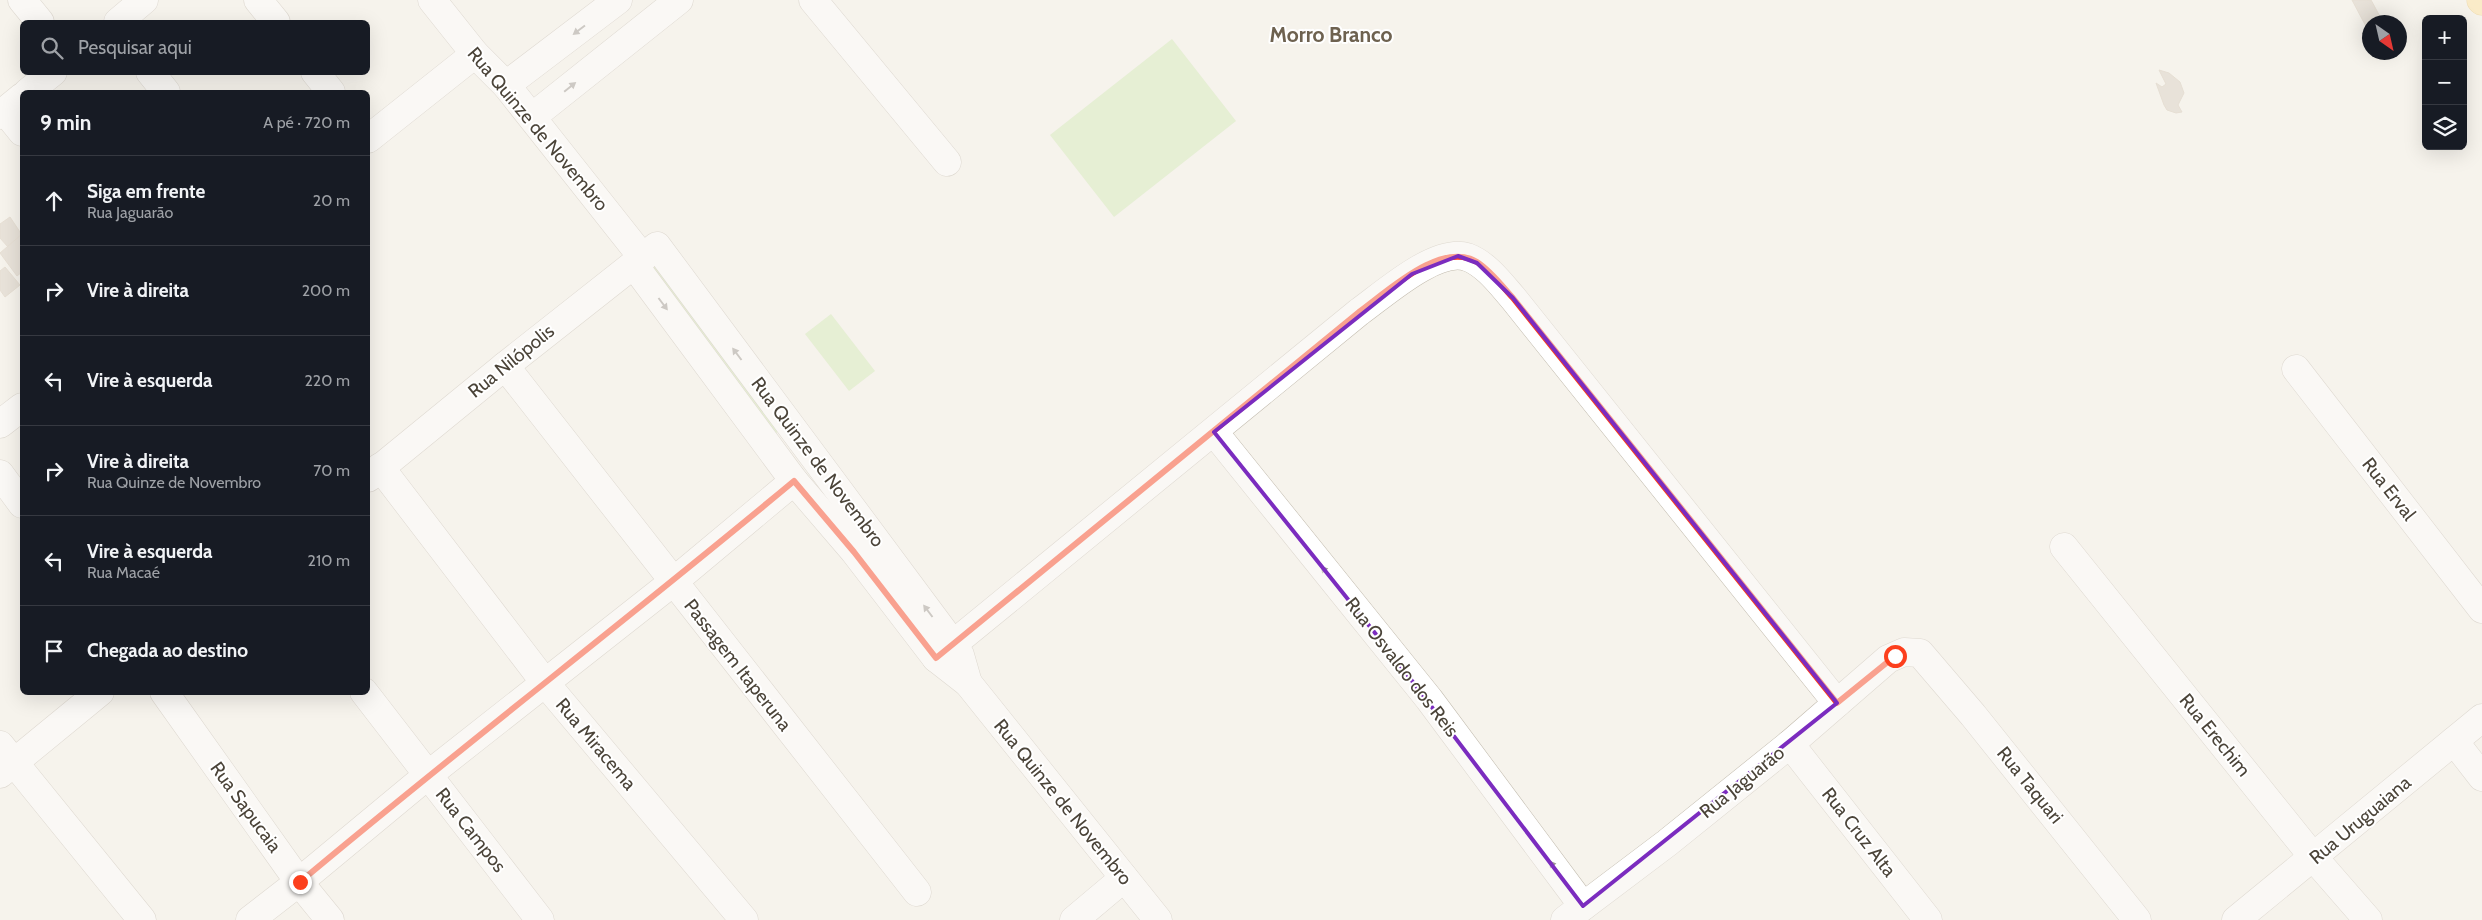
<!DOCTYPE html>
<html lang="pt">
<meta charset="utf-8">
<style>
body{margin:0;font-family:Cabin,sans-serif;background:#20242c;color:#f1f3f6}
.controls{position:absolute;right:15px;top:15px;display:grid;overflow:hidden;border-radius:8px;box-shadow:0 5px 20px #0002}
.controls button{width:45px;height:45px;display:grid;place-items:center;padding:0;border:0;border-bottom:1px solid #363941;background:#171b24;color:#f1f3f6;font:25px sans-serif}
.compass{position:absolute;left:2362px;top:15px;width:45px;height:45px;border-radius:50%;background:#171b24;box-shadow:0 5px 20px #0002;rotate:146deg}
.stop{position:absolute;width:15px;height:15px;margin:-11px;border:4px solid #fc3f1d;border-radius:50%;background:#fff}
.stop.end{background:#fc3f1d;border-color:#fff;box-shadow:0 1px 5px #0008}
.list{margin:0;padding:0;list-style:none}
h2{display:flex;justify-content:space-between;align-items:center;height:65px;margin:0;padding:0 20px;font-size:21px}
h2 small{font-size:16px;font-weight:400;color:#9ea1a6}
.list li{display:grid;grid-template-columns:32px 1fr auto;gap:15px;align-items:center;box-sizing:border-box;height:90px;padding:0 20px;border-top:1px solid #363941}
.list b{display:block;font-size:19px;white-space:nowrap}
.list p{margin:0;font-size:16px;white-space:nowrap;color:#9ea1a6}
.list em{font-size:16px;font-style:normal;color:#9ea1a6}
.icon{flex:none;width:28px;height:28px;fill:none;stroke:currentColor;stroke-width:2;stroke-linecap:round;stroke-linejoin:round}
.map{position:relative;flex:none;width:2482px;height:920px;overflow:hidden}
.search{position:absolute;background:#171b24;box-shadow:0 5px 20px #0002;left:20px;top:20px;width:350px;height:55px;display:flex;align-items:center;gap:12px;box-sizing:border-box;padding:0 18px;border-radius:8px;color:#9ea1a6;font-size:19px}
.panel{position:absolute;background:#171b24;box-shadow:0 5px 20px #0002;left:20px;top:90px;width:350px;height:605px;border-radius:8px}
.map>svg:first-child{display:block}
</style>
<div class="map">
<svg width="2482" height="920" viewBox="0 0 2482 920">
<rect width="100%" height="100%" fill="#f6f3ec"/>
<g fill="#d2eab5">
<path d="M1172,39l64,82 -122,96 -64,-82z"/>
<path d="M657,262l126,167 -7,4 -127,-168z"/>
<path d="M831,314l44,57 -26,20 -44,-57z"/>
</g>
<g fill="#d8cfc1" stroke="#d3c7b4">
<path d="M2352,0h19l12,22h-13v12z"/>
<path d="M2159,70l10,3 11,9 4,11 -6,12 4,7 -6,1 -9,-3 -3,-5 -8,-22 6,4 4,-3z"/>
<path d="M10,217l12,18 -14,12 -8,-9v-14z"/>
<path d="M22,234v38l-5,4 -17,-23z"/>
<path d="M5,267l15,18 -15,12 -5,-7v-19z"/>
</g>
<g fill="none" stroke-linecap="round" stroke-linejoin="round">
<defs>
<g id="minor">
<path d="M22,0l18,22"/>
<path d="M258,0l18,22"/>
<path d="M432,0l43,54 31,31 137,173"/>
<path d="M813,0l134,162"/>
<path d="M118,22l26,-22"/>
<path d="M150,72l16,20"/>
<path d="M315,72l16,20"/>
<path d="M506,85l112,-85"/>
<path d="M28,92l25,-20"/>
<path d="M5,111l17,21"/>
<path d="M0,115l22,-18"/>
<path d="M532,117l147,-117"/>
<path d="M368,139l107,-85"/>
<path d="M634,265l160,216 60,70 82,107 32,25 190,237"/>
<path d="M505,366l412,526"/>
<path d="M2296,369l186,240"/>
<path d="M0,424l22,-17"/>
<path d="M1214,432l215,267 154,207"/>
<path d="M380,467l166,217 198,236"/>
<path d="M0,474l22,30"/>
<path d="M368,478l137,-112 152,-120 296,398 7,11 8,28"/>
<path d="M2064,547l250,311 54,62"/>
<path d="M936,658l423,-346c24,-17 77,-65 108,-55 19,7 33,26 46,41l324,405"/>
<path d="M164,692l135,190 31,38"/>
<path d="M364,692l176,228"/>
<path d="M2454,741l28,36"/>
<path d="M1790,744l138,176"/>
<path d="M0,745l142,175"/>
<path d="M0,774l100,-82"/>
<path d="M250,920l49,-38 129,-107 245,-193 121,-101"/>
<path d="M1074,920l50,-42"/>
<path d="M1565,920l102,-77 123,-99 98,-85 16,-7 16,1 53,62 164,205"/>
<path d="M2236,920l246,-202"/>
</g>
<path id="major" d="M2481,0l1,1"/>
</defs>
<use href="#minor" stroke="#c2bbae" stroke-width="29"/>
<use href="#major" stroke="#e6c16a" stroke-width="29"/>
<use href="#minor" stroke="#fff" stroke-width="28"/>
<use href="#major" stroke="#ffe39c" stroke-width="28"/>
</g>
<defs><path id="oneway-solid" d="M-6-.8H1V-3.2L6.5 0L1 3.2V.8H-6Z" transform="scale(1.25)"/></defs>
<g fill="#9c9892">
<use href="#oneway-solid" transform="translate(579 30) rotate(143)"/>
<use href="#oneway-solid" transform="translate(570 87) rotate(-39)"/>
<use href="#oneway-solid" transform="translate(663 304) rotate(53)"/>
<use href="#oneway-solid" transform="translate(737 354) rotate(-127)"/>
<use href="#oneway-solid" transform="translate(1326 572) rotate(-129)"/>
<use href="#oneway-solid" transform="translate(928 611) rotate(-127)"/>
<use href="#oneway-solid" transform="translate(1554 867) rotate(-127)"/>
</g>
<g fill="none" stroke-linecap="round" stroke-linejoin="round">
<path stroke="#fc3f1d" stroke-width="6" d="M300,882c162,-136 331,-265 494,-401l60,71 82,106 423,-346c28,-20 82,-72 118,-50 14,9 25,24 36,36l324,405 58,-47"/>
</g>
<path d="M0 0H2482V920H0ZM1458,256l19,7 36,35 324,405 -254,203 -196,-258 -173,-216 198,-158z" fill="#f6f3ec" fill-opacity=".55" fill-rule="evenodd"/>
<path fill="none" stroke="#7b2cbf" stroke-width="4" stroke-linejoin="round" d="M1458,256l19,7 36,35 324,405 -254,203 -196,-258 -173,-216 198,-158z"/>
<g text-anchor="middle" dominant-baseline="central" stroke-width="4" stroke-linejoin="round" paint-order="stroke">
<g font-size="19" fill="#4b4439" stroke="#fff">
<text transform="translate(538 129) rotate(50)">Rua Quinze de Novembro</text>
<text transform="translate(511 361) rotate(-39)">Rua Nilópolis</text>
<text transform="translate(818 462) rotate(53)">Rua Quinze de Novembro</text>
<text transform="translate(2389 489) rotate(52)">Rua Erval</text>
<text transform="translate(738 665) rotate(52)">Passagem Itaperuna</text>
<text transform="translate(1402 667) rotate(52)">Rua Osvaldo dos Reis</text>
<text transform="translate(2215 735) rotate(51)">Rua Erechim</text>
<text transform="translate(596 744) rotate(50)">Rua Miracema</text>
<text transform="translate(1742 782) rotate(-39)">Rua Jaguarão</text>
<text transform="translate(2030 785) rotate(51)">Rua Taquari</text>
<text transform="translate(1063 802) rotate(51)">Rua Quinze de Novembro</text>
<text transform="translate(246 807) rotate(54)">Rua Sapucaia</text>
<text transform="translate(2360 820) rotate(-40)">Rua Uruguaiana</text>
<text transform="translate(471 830) rotate(52)">Rua Campos</text>
<text transform="translate(1859 832) rotate(52)">Rua Cruz Alta</text>
</g>
<g font-size="21" font-weight="bold" fill="#6e6250" stroke="#fff">
<text x="1331" y="34">Morro Branco</text>
</g>
</g>
</svg>
<div class="controls">
<button>+</button>
<button>−</button>
<button><svg class="icon" aria-label="layers" viewBox="0 0 24 24"><path d="M12 4l9 5-9 5-9-5zM3 14l9 5 9-5"/></svg></button>
</div>
<svg class="compass" viewBox="-18 -18 36 36"><path d="M0-13l5 13h-10z" fill="#e53935"/><path d="M0 13l5-13h-10z" fill="#9ea1a6"/></svg>
<div class="stop" style="left:1895px;top:656px"></div>
<div class="stop end" style="left:300px;top:882px"></div>
<div class="search"><svg class="icon" aria-label="search" viewBox="0 0 24 24"><circle cx="10" cy="10" r="6"/><path d="M15 15l6 6"/></svg>Pesquisar aqui</div>
<section class="panel">
<h2>9 min<small>A pé · 720 m</small></h2>
<ul class="list">
<li><svg class="icon" aria-label="ahead" viewBox="0 0 24 24"><path d="M12 20V5M6 11l6-6 6 6"/></svg><div><b>Siga em frente</b><p>Rua Jaguarão</p></div><em>20 m</em></li>
<li><svg class="icon" aria-label="right" viewBox="0 0 24 24"><path d="M7 20v-9h11M14 6l5 5-5 5"/></svg><div><b>Vire à direita</b></div><em>200 m</em></li>
<li><svg class="icon" aria-label="left" viewBox="0 0 24 24"><path d="M17 20v-9H6M10 6l-5 5 5 5"/></svg><div><b>Vire à esquerda</b></div><em>220 m</em></li>
<li><svg class="icon" aria-label="right" viewBox="0 0 24 24"><path d="M7 20v-9h11M14 6l5 5-5 5"/></svg><div><b>Vire à direita</b><p>Rua Quinze de Novembro</p></div><em>70 m</em></li>
<li><svg class="icon" aria-label="left" viewBox="0 0 24 24"><path d="M17 20v-9H6M10 6l-5 5 5 5"/></svg><div><b>Vire à esquerda</b><p>Rua Macaé</p></div><em>210 m</em></li>
<li><svg class="icon" aria-label="arrive" viewBox="0 0 24 24"><path d="M6 21V4h12l-3 4 3 4H6"/></svg><div><b>Chegada ao destino</b></div></li>
</ul>
</section>
</div>
